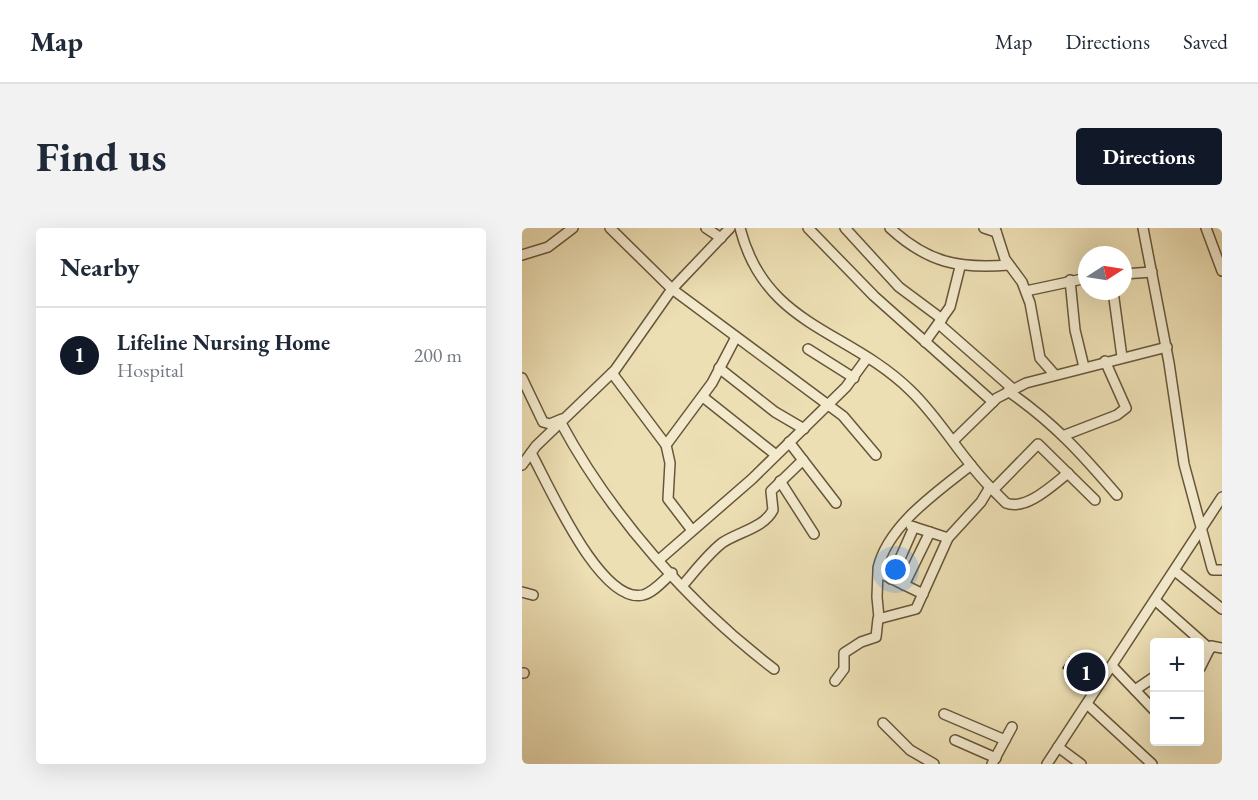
<!DOCTYPE html>
<meta charset="utf-8">
<style>
body{margin:0;font-family:"EB Garamond",serif;background:#f2f2f3;color:#1f2937}
.controls{position:absolute;right:18px;bottom:18px;display:grid;overflow:hidden;border-radius:6px;box-shadow:0 6px 24px #0002}
.controls button{width:54px;height:54px;display:grid;place-items:center;padding:0;border:0;border-bottom:2px solid #e0e1e3;background:#fff;color:#1f2937;font:30px sans-serif}
.compass{position:absolute;left:556px;top:18px;width:54px;height:54px;border-radius:50%;background:#fff;box-shadow:0 6px 24px #0002;rotate:78deg}
.you{position:absolute;left:374px;top:342px;width:21px;height:21px;margin:-15px;border:4px solid #fff;border-radius:50%;background:#1a73e8;box-shadow:0 0 0 9px #1a73e833}
.badge{display:grid;place-items:center;width:39px;height:39px;border-radius:50%;background:#111827;color:#fff;font-size:20px;font-weight:700}
.pin{position:absolute;translate:-50% -50%;border:3px solid #fff;box-shadow:0 2px 6px #0006}
.list{margin:0;padding:0;list-style:none}
h2{display:flex;justify-content:space-between;align-items:center;height:78px;margin:0;padding:0 24px;font-size:26px}
h2 small{font-size:20px;font-weight:400;color:#747a83}
.list li{display:grid;grid-template-columns:39px 1fr auto;gap:18px;align-items:center;box-sizing:border-box;height:96px;padding:0 24px;border-top:2px solid #e0e1e3}
.list b{display:block;font-size:22px;white-space:nowrap}
.list p{margin:0;font-size:20px;white-space:nowrap;color:#747a83}
.list em{font-size:20px;font-style:normal;color:#747a83}
.map{position:relative;flex:none;width:700px;height:536px;overflow:hidden;border-radius:6px}
header{display:flex;align-items:center;gap:36px;box-sizing:border-box;height:84px;padding:0 30px;background:#fff;border-bottom:2px solid #e0e1e3}
header strong{font-size:28px}
nav{display:flex;gap:33px;margin-inline-start:auto;font-size:21px}
.intro{display:flex;align-items:center;justify-content:space-between;box-sizing:border-box;height:144px;padding:0 36px}
h1{margin:0;font-size:42px}
.button{padding:15px 27px;border-radius:6px;background:#111827;color:#fff;font-size:21px;font-weight:700}
main{display:flex;gap:36px;padding:0 36px}
aside{flex:1;background:#fff;border-radius:6px;box-shadow:0 6px 24px #0002}
.map>svg:first-child{display:block}
</style>
<header>
<strong>Map</strong>
<nav><a>Map</a><a>Directions</a><a>Saved</a></nav>
</header>
<div class="intro"><h1>Find us</h1><a class="button">Directions</a></div>
<main>
<aside>
<h2>Nearby<small></small></h2>
<ul class="list">
<li><span class="badge">1</span><div><b>Lifeline Nursing Home</b><p>Hospital</p></div><em>200 m</em></li>
</ul>
</aside>
<div class="map">
<svg width="700" height="536" viewBox="0 0 700 536">
<defs>
<pattern id="building-hatch" width="6" height="6" patternUnits="userSpaceOnUse" patternTransform="scale(1.5)"><rect width="6" height="6" fill="#e0a87e"/><path d="M-1 1l2-2M0 6l6-6M5 7l2-2" fill="none" stroke="#b78966"/></pattern>
</defs>
<rect width="100%" height="100%" fill="#eddfb4"/>
<filter id="stains"><feTurbulence type="fractalNoise" baseFrequency=".00333" numOctaves="4"/><feColorMatrix values="0 0 0 0 .2 0 0 0 0 .09 0 0 0 0 .02 0 0 0 .5 -.17"/></filter>
<radialGradient id="worn" r=".72"><stop offset=".6" stop-color="#630" stop-opacity="0"/><stop offset="1" stop-color="#630" stop-opacity=".3"/></radialGradient>
<path fill="url(#building-hatch)" stroke="#3a2810" stroke-width="1.5" d="M548,429l23,15 -8,12 -22,-16z"/>
<g fill="none" stroke-linecap="round" stroke-linejoin="round">
<defs>
<g id="minor">
<path d="M88,0l62,61 171,127 33,39"/>
<path d="M184,0l15,10"/>
<path d="M218,0c25,99 108,101 171,163 31,30 51,69 82,99l45,-46 57,56"/>
<path d="M286,0l66,68 119,106"/>
<path d="M323,0l54,59 43,32"/>
<path d="M368,0c38,35 69,41 119,37"/>
<path d="M462,0l12,4"/>
<path d="M473,0l10,31 17,23 8,21 10,55 15,17"/>
<path d="M621,0l26,135 15,101 28,104 1,2h9"/>
<path d="M684,0l16,43"/>
<path d="M0,27l26,-8 25,-19"/>
<path d="M601,46l29,-2"/>
<path d="M548,52l5,50 9,37"/>
<path d="M504,63l61,-13"/>
<path d="M591,63l9,66"/>
<path d="M417,96l74,65"/>
<path d="M403,114l25,-35 10,-40"/>
<path d="M286,121l46,29"/>
<path d="M197,140l56,44 29,17"/>
<path d="M90,145l54,72 4,18 -2,36 23,30"/>
<path d="M0,150l21,44 7,2 12,-5"/>
<path d="M486,163c46,32 73,62 109,104"/>
<path d="M181,169l73,58"/>
<path d="M39,195c50,93 129,182 213,246"/>
<path d="M543,207l52,-20 9,-7 -21,-47"/>
<path d="M431,213l44,-43 29,-15 141,-36"/>
<path d="M267,214l47,61"/>
<path d="M144,217l46,-62 24,-46"/>
<path d="M9,225c17,30 69,152 112,142 11,-3 21,-15 29,-22"/>
<path d="M0,237l14,-19 79,-76 57,-81 58,-61"/>
<path d="M258,253l34,53"/>
<path d="M471,262l13,13c20,8 47,-18 62,-30"/>
<path d="M389,298l37,12"/>
<path d="M138,331l92,-80 94,-92 21,-29"/>
<path d="M356,343l-1,26 2,21"/>
<path d="M653,343l47,38"/>
<path d="M369,351l23,-52"/>
<path d="M161,357c12,-14 24,-30 39,-42 16,-11 42,-15 51,-33l-2,-19 32,-31"/>
<path d="M382,357l26,-53"/>
<path d="M0,364l11,3"/>
<path d="M401,366l-43,-21 -2,-5c10,-43 59,-76 93,-103"/>
<path d="M634,373l54,48"/>
<path d="M590,438l42,44"/>
<path d="M678,440l11,-22 11,2"/>
<path d="M0,445h2"/>
<path d="M313,453l9,-12v-16l17,-11 15,-5 2,-18 38,-10 32,-71 33,-36 9,-15"/>
<path d="M613,462l19,-13"/>
<path d="M565,476l65,60"/>
<path d="M422,486l61,26"/>
<path d="M361,495l27,27 24,14"/>
<path d="M433,512l41,18"/>
<path d="M536,519l23,17"/>
<path d="M470,536l20,-37"/>
<path d="M525,536l175,-267"/>
</g>
</defs>
<use href="#minor" stroke="#675639" stroke-width="12"/>
<use href="#minor" stroke="#f3eace" stroke-width="9"/>
</g>
<rect width="100%" height="100%" filter="url(#stains)"/>
<rect width="100%" height="100%" fill="url(#worn)"/>
</svg>
<div class="controls">
<button>+</button>
<button>−</button>
</div>
<svg class="compass" viewBox="-18 -18 36 36"><path d="M0-13l5 13h-10z" fill="#e53935"/><path d="M0 13l5-13h-10z" fill="#747a83"/></svg>
<div class="you"></div>
<div class="pin badge" style="left:564px;top:444px">1</div>
</div>
</main>
